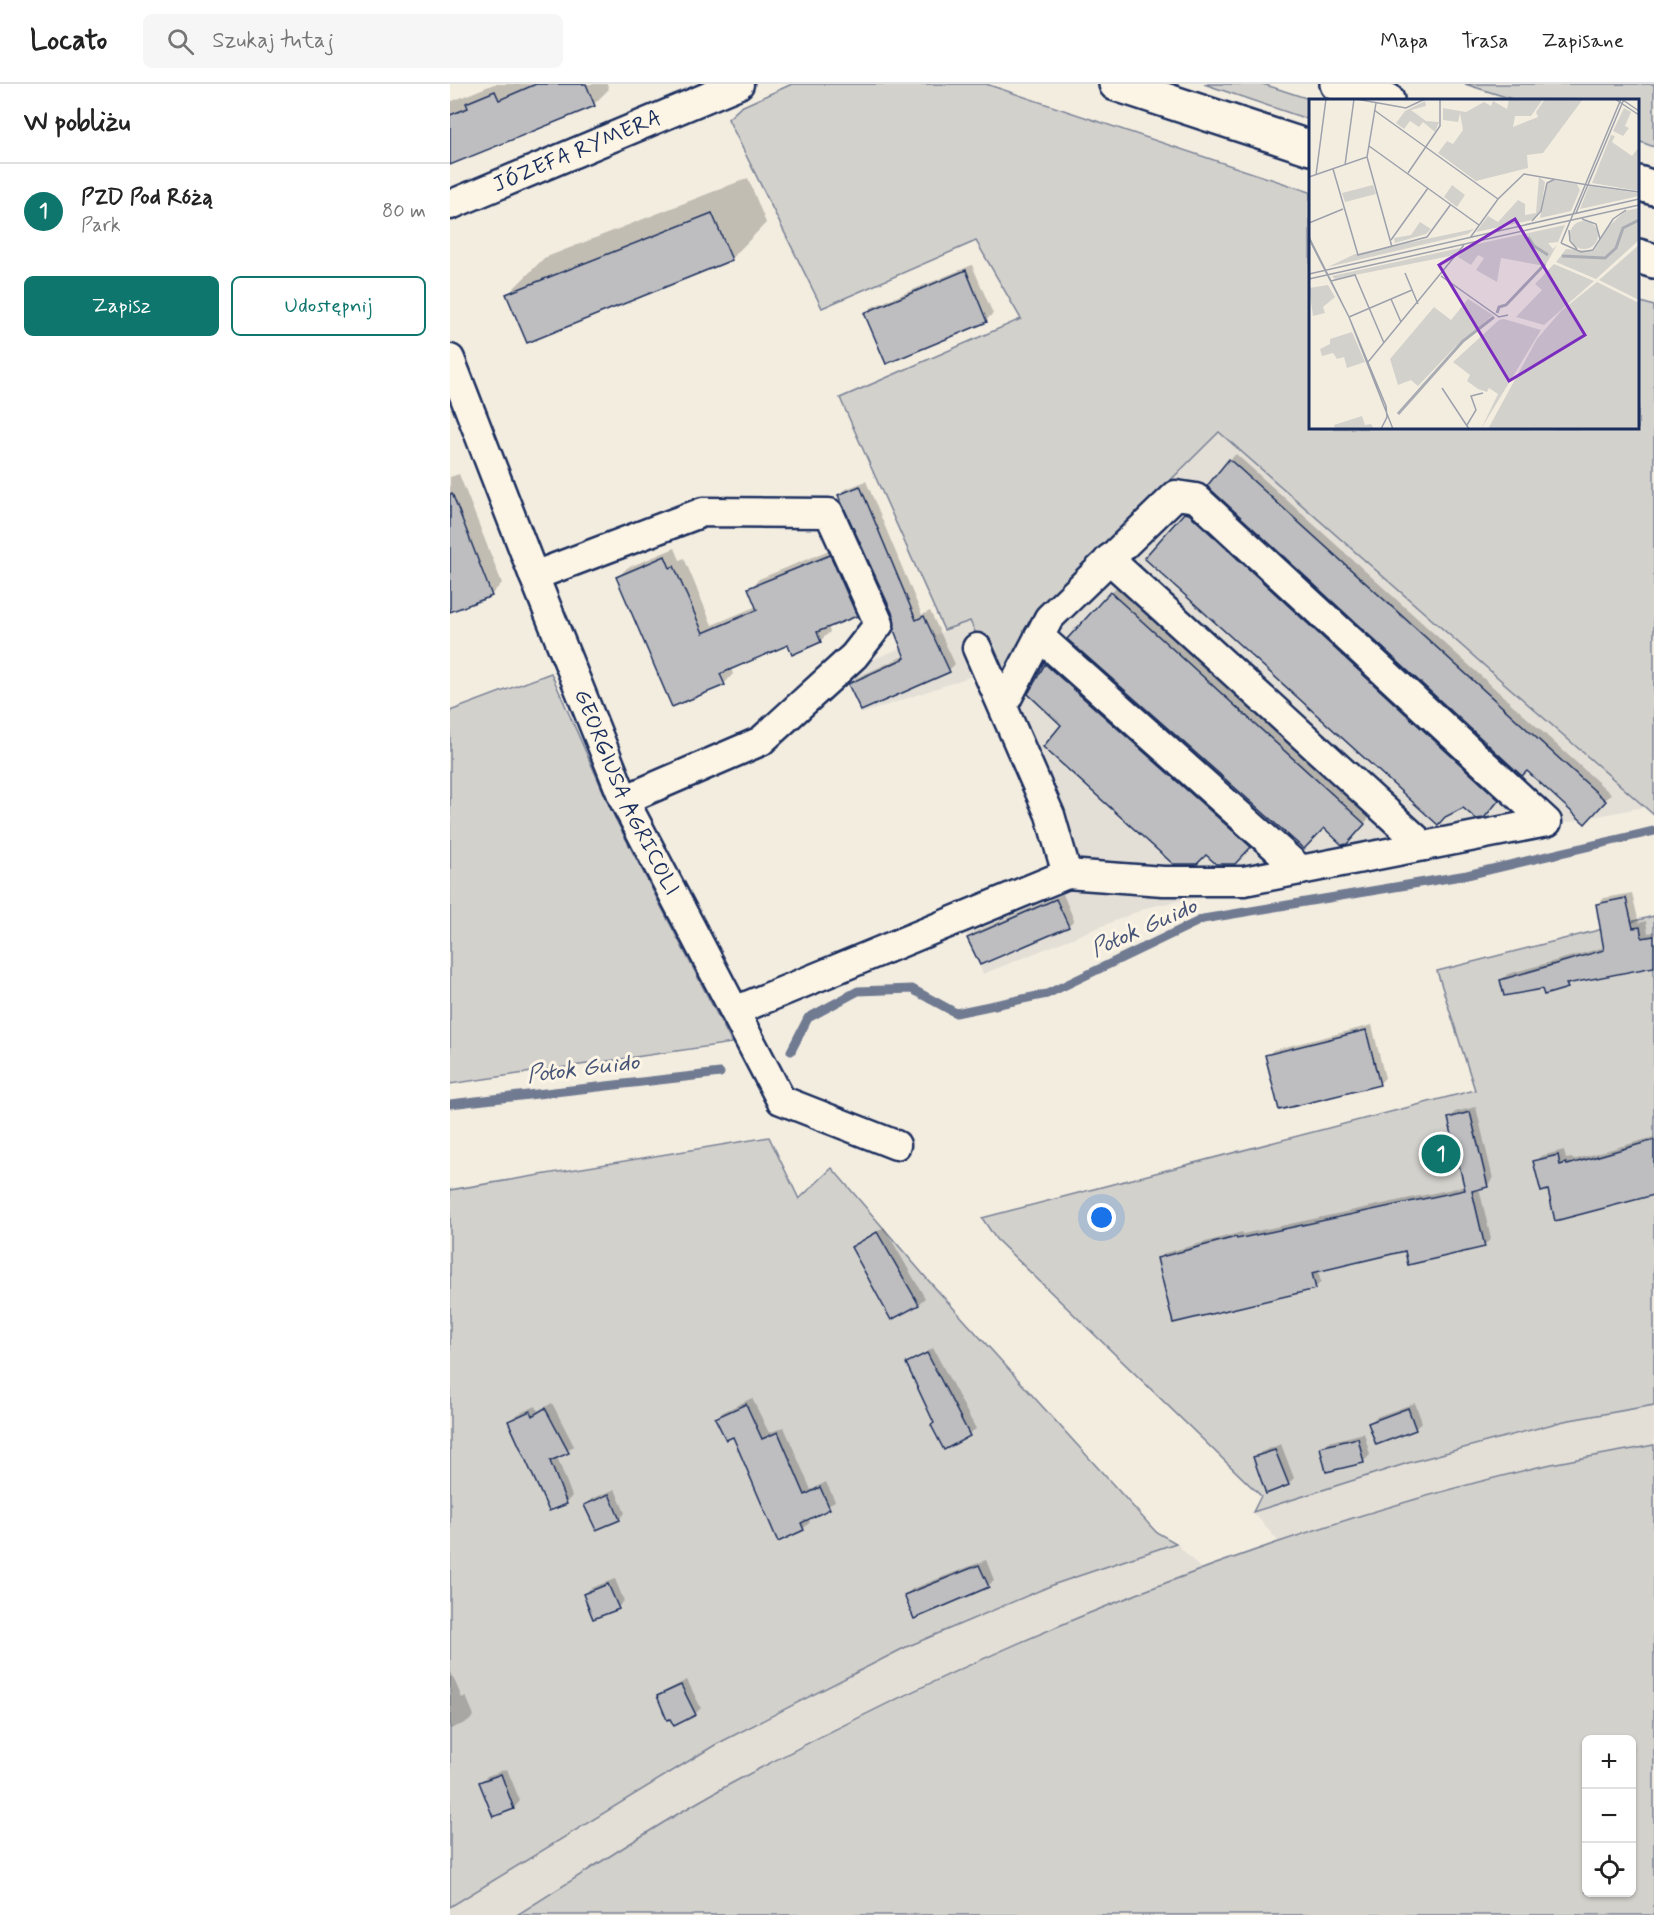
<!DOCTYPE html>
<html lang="pl">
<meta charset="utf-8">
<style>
body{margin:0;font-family:Mynerve,sans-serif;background:#f6f6f6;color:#222}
.controls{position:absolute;right:18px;bottom:18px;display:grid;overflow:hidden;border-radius:9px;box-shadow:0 2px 4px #0004}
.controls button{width:54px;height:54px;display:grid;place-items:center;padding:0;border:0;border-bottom:2px solid #e0e0e0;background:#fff;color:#222;font:30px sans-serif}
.you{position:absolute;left:652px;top:1134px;width:21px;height:21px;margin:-15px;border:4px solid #fff;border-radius:50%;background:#1a73e8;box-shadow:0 0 0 9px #1a73e833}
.badge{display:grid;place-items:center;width:39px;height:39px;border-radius:50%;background:#0f766e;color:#fff;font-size:20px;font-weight:700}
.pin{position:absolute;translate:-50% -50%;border:3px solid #fff;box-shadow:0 2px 6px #0006}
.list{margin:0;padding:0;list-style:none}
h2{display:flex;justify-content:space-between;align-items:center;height:78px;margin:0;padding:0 24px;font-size:26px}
h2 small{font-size:20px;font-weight:400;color:#767676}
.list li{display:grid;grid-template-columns:39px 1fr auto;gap:18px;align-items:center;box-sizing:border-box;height:96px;padding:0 24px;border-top:2px solid #e0e0e0}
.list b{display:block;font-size:22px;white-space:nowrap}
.list p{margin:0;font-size:20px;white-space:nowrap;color:#767676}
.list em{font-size:20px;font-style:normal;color:#767676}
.actions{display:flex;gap:12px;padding:18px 24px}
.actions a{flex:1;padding:14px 0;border:2px solid #0f766e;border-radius:9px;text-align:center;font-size:21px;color:#0f766e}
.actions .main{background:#0f766e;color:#fff}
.icon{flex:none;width:33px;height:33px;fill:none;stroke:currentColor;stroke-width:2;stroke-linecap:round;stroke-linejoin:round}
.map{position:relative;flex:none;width:1204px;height:1831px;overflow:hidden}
header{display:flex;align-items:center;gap:36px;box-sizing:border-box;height:84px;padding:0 30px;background:#fff;border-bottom:2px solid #e0e0e0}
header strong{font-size:28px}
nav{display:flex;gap:33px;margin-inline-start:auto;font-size:21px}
.search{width:420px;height:54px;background:#f6f6f6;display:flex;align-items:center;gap:15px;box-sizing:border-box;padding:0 21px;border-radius:9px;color:#767676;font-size:22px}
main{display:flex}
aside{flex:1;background:#fff}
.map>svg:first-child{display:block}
</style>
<header>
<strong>Locato</strong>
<div class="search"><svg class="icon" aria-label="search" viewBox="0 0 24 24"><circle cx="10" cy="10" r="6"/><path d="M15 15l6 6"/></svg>Szukaj tutaj</div>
<nav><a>Mapa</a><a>Trasa</a><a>Zapisane</a></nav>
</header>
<main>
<aside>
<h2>W pobliżu<small></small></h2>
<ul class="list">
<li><span class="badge">1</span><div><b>PZD Pod Różą</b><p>Park</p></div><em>80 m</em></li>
</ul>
<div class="actions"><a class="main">Zapisz</a><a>Udostępnij</a></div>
</aside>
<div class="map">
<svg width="1204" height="1831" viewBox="0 0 1204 1831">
<rect width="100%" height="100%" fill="#f3ede0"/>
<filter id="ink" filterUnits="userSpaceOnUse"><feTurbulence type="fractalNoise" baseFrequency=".0167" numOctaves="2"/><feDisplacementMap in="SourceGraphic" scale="12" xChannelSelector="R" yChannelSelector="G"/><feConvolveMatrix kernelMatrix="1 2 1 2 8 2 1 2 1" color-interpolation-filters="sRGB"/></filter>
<g filter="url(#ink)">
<g fill="#e3dfd6">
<path d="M769,348l424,375 -494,100 -166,67 -29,-68 101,-43 -83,-187 -111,38 -18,-43 127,-50 30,64 70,-105z"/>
<path d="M1204,1321v40l-115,22 -194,53 -67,21 -25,-29 155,-49 156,-42z"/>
<path d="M726,1459l25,26 -127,51 -145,63 -197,100 -215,132h-67v-8l265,-162 189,-97 151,-64z"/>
</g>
<g fill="#d3d1cc" stroke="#778095" stroke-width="1.5" fill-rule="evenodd">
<path d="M342,0h194l324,108 1,236h327v-127l16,5v509l-435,-383 -149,148 -70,105 -30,-64 -26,9 -104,-232 181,-79 -45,-78 -154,67 -94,-189 13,-12z"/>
<path d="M754,0h59l49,16 -2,20z"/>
<path d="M1015,0h189v63l-16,-6v-41h-123z"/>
<path d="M101,589l63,143 118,227 -282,41v-373z"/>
<path d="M1204,832v489l-90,16 -156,42 -155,49 8,-16 -265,-257 -14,-21 493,-128 -38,-119z"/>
<path d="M319,1053l30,62 33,-31 96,112 228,252 20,11 -121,41 -151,64 -189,97 -265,162v-717z"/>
<path d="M1204,1361v470h-1137c71,-44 144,-94 217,-133 254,-137 523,-248 804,-315 38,-9 77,-14 116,-22zM1136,1656h46v152h-46z"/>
</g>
<g fill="#0003">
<path d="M44,0h113l2,5 -15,15 -144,59v-61z"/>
<path d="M298,94l18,45 -35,36 -223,35 36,-36z"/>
<path d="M522,181l21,49 -7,6 -100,42 -20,-49 6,-6z"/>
<path d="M786,370l375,340 -26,28 -355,-362z"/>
<path d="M9,390l43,109 -11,12 -41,16v-134z"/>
<path d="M416,397l56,134 8,-4 25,53 -6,6 -99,14 6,-6 50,-23 -10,-38 -57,-122 7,-6z"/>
<path d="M741,423l313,286 -21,23 -298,-302z"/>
<path d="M389,462l27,59 -10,9 -28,12 2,6 -10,9 -31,2 -58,25 2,6 -9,10 -106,-107 9,-9 48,-20 5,12 4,-2 28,67 45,-19 -7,-17 9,-10z"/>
<path d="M667,503l253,230 -17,19 -29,-10 -213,-233z"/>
<path d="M602,575l204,181 -22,23 -204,-169z"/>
<path d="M1182,809l7,30 7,-2 2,12 6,-1v34l-82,16 -5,5h-24l-42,-7 7,-6 97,-27 -7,-43 6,-6z"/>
<path d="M613,810l11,26 -6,6 -99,12 6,-6z"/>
<path d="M922,941l13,53 -6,6 -112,-28 6,-6z"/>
<path d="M1026,1023l17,72 -6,7 -8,2 12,51 -7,6 -78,4 -88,21 3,12 -6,6 -156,-29 6,-6 77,-21 1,2 223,-48 -17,-67 6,-7z"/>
<path d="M1204,1053v59l-1,-3 -104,-5 -14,-26 6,-6 23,-6 2,9 6,-1 1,2z"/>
<path d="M434,1143l41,71 -7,6 -65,-56z"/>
<path d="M483,1264l43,81 -31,19 -37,-85z"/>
<path d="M302,1314l17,35 15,-6 27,63 15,-8 9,19 -28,17 3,4 -7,7 -24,11 -46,-105 -16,-17 6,-6z"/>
<path d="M102,1319l22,43 -17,11 15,39 -6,7 -56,-82 6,-6 20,-9 2,5z"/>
<path d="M965,1319l7,19 -7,7 -45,-5 6,-7z"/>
<path d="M914,1349l6,22 -7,7 -42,-14 7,-6z"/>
<path d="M831,1360l13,34 -6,6 -33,-26 6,-6z"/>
<path d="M165,1405l10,24 -6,6 -33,-14 6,-6z"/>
<path d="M536,1476l8,20 -6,6 -82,9 6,-6z"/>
<path d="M165,1495l9,22 -6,6 -34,-13 7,-6z"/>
<path d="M0,1586l12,28 4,-2 8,20 -6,6 -18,7z"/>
<path d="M237,1596l14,28 -6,6 -36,-17 6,-6z"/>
<path d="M57,1685l13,32 -6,7 -20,7 -13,-33 6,-6z"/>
</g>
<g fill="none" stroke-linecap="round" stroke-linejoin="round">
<g stroke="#707a91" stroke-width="9">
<path d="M341,967l17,-33 50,-27 54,-2 44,24 91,-19 156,-75 264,-44 187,-44"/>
<path d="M0,1020l270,-31"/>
</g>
</g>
<g fill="#bebec0" stroke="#1b2f5e" stroke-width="1.5">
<path d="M86,0h50l9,22 -145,59v-50l18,-7 -2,-5 29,-12 4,9z"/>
<path d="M262,129l20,47 -205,83 -21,-49z"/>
<path d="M516,186l21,52 -101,42 -22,-51z"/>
<path d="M779,375l377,342 -21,23 -58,-53 -5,5 -315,-290z"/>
<path d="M410,402l56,134 8,-4 26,56 -89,39 -13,-27 57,-26 -11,-28v-13l-56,-122z"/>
<path d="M2,409l40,103 -42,16v-118z"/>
<path d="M734,429l5,1 310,286 -15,18 -8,1 -13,-11 -18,9 -7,8 -294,-267z"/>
<path d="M380,471l27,61 -40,16 4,10 -29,13 -4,-10 -68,29 5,11 -53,22 -56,-130 49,-21 5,12 4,-2 29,67 54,-23 -9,-22z"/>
<path d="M660,508l255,232 -18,20 -5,1 -18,-17 -20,21 -237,-210z"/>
<path d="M595,580l206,183 -16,17h-19l-10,-9 -9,9h-24l-130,-117 18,-22 -33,-31z"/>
<path d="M1176,814l7,30 7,-1 2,11 12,-2v31l-88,17 2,4 -24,7 -2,-6 -38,7 -4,-16 104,-30 -8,-46z"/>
<path d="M606,815l13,28 -89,38 -13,-27z"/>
<path d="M916,946l14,55 -101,25 -14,-55z"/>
<path d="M1020,1028l18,75 -16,4 13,56 -77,18 -3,-14 -93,22 4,16 -143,34 -16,-65 79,-21 1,2 228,-49 -17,-72z"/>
<path d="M1204,1056v55l-99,26 -7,-31 -7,2 -8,-31 25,-6 2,10 6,-2 1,2z"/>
<path d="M427,1148l42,73 -28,15 -40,-73z"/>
<path d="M477,1269l43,83 -26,14 -13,-25 3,-2 -28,-60z"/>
<path d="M296,1320l16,35 16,-7 27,63 15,-8 10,22 -29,14 3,7 -26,12 -45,-105 -7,3 -11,-22z"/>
<path d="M95,1324l24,45 -19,8 17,43 -18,7 -41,-90 22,-10 2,5z"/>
<path d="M958,1324l8,22 -40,15 -8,-22z"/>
<path d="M908,1354l6,25 -38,9 -6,-25z"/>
<path d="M825,1366l14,35 -23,9 -13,-37z"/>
<path d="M159,1410l11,26 -24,10 -12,-25z"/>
<path d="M529,1481l10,22 -75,32 -10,-24z"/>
<path d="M158,1500l11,25 -26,10 -10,-25z"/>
<path d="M231,1601l15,30 -22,11 -4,-7 -3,1 -10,-24z"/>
<path d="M51,1690l13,35 -21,8 -14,-35z"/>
</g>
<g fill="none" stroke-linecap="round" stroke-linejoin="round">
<defs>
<g id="minor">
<path id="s1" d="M0,121l289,-121"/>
<path id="s2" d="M0,275l84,217 90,224 157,300 115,45"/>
<path d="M659,475l315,287"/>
<path d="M84,492l169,-64 126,1 50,111 -25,32 -93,85 -137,59"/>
<path d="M589,552l262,234"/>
<path d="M553,622l46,-88 127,-123 20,3 351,324 -303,59h-81l-96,-7"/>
<path d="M285,927l332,-137 -17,-59 -73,-167"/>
</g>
<g id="major">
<path d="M666,0l195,64"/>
<path d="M887,0l50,16"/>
<path d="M1188,99l16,5"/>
<path d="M1188,172l16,5"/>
</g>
</defs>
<use href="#minor" stroke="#1b2f5e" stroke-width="33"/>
<use href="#major" stroke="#1b2f5e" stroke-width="38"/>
<use href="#minor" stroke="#fcf5e5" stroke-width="28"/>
<use href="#major" stroke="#fcf5e5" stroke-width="33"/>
</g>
</g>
<g text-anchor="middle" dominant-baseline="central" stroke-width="6" stroke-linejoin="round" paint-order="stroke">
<g font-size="22" fill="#1b2f5e" stroke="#fcf5e5">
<text stroke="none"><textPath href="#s1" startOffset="138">JÓZEFA RYMERA</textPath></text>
<text stroke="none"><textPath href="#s2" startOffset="468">GEORGIUSA AGRICOLI</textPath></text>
</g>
<g font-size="24" font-style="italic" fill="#465478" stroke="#fcf5e5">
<text transform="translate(694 844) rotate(-24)">Potok Guido</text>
<text transform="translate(133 985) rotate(-7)">Potok Guido</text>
</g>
</g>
<g transform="translate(859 15)">
<rect width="330" height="330" fill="#f3ede0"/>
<path d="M200,0h34l-12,17h-16l-2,11 25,-10 -2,-5 9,-13h38l-40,54 -16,2 1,13 -52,13 -38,-28 9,-12 6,3 10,-14 -3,-17 -2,9 -15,-2v-12l23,4 18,-10 7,4 2,-5 14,8zM116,2l1,5 -15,4 15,11 13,1 -4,10 -12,-10 -4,5 -9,-6 -6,8 -8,-6 9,-12zM315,9l7,4 -6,14 4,2 -6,8 -10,-5zM302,36l4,1 -3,6 20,14 7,-9v44l-47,-8zM230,78l6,5 -4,28 -9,10 -56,12 12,-16 10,6 20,-22 7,4v11l11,-2zM243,81l25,4 3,6 -9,21 -31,7 6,-33zM64,86l3,9 -31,8 -3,-9zM143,86l13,10 -8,12 -13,-10zM280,87l50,7v3l-59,13zM330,109v32l-43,39 -40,-17 10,-13 28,2 15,-25 16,-15zM261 136a14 14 0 1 1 28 0a14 14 0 1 1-28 0ZM111,123l11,7 -5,5 -31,9 -1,-5 17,-3zM256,126l-7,17 -10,1 5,6 4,-4 -12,21 -44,-8 -4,24 -21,-12 8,-12 -6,-3 -7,10 -13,-8 10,-11zM165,130l-6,5 -140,33 27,-13zM330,146v55l-40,-20zM151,149l-5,7 -120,24 -3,-3zM245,165l40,17 -50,44 -28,-8 26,-27 -7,-6zM288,183l42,21v126h-151l49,-90 24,-28zM19,186l7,12 -12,10 2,6 -12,3 -4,-28zM159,200l25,16 -38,32 -37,39 -7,-6 -13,5 -8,-26 44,-52 17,13zM195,220l37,11 -60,99 17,-35 -9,-6 -2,4 -9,-3 -11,-8 3,-6 -17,-13 46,-42zM43,233l13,30 -18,6 -3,-11 -7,2 -4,-6 -11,3 -2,-7 10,-5v-5zM53,317l3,9 6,-1 3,5h-39l-1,-4z" fill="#d3d1cc"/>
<path fill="none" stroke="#a9acb3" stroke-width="3" d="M219,138l6,9 14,9M253,157l43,2 11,-10 7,-20 16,-8M188,214l2,-6 7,-2 39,-41M89,315l65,-73 31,-24"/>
<path fill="none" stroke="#9da1ac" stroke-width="1.5" d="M47,0l50,9 19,-9M306,0l24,16M314,1l16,11M65,11l124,89M60,47l110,79M58,58l25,90M36,66l9,-66M24,70l25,86 69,-18 24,-33M99,74l32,-47v-27M7,76l10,-76M0,78l58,-20 9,-54M279,86l51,7M267,114l48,-114M273,120l14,5 4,15M223,122l9,-10 6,-28 8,-4M0,124l34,-14M260,131l1,11 7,8M0,138l40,80 44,112M161,139l28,-39 26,-25 64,11M0,140l40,78 37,89 1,11 -6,12M82,141l37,-52M252,144l60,-144M252,144l20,9 12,-2 20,-31 13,-9M96,174l13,31M0,175l330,-75M132,177l58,41 9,-2M0,180l330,-74M22,182l24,-6 29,68M82,200l10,23M40,218l63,-27M59,263l96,-117M133,289l27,41M158,326l9,-15 -5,-14 12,-3"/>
<path fill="#7b2cbf" fill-opacity="0.15" stroke="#7b2cbf" stroke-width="3" d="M206,120l70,116 -76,46 -70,-116z"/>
<rect width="330" height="330" fill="none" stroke="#1b2f5e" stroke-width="3"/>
</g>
</svg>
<div class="controls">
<button>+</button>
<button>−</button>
<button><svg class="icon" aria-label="locate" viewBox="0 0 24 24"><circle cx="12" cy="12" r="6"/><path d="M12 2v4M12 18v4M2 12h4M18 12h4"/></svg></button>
</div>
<div class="you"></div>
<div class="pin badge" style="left:991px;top:1070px">1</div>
</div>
</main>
